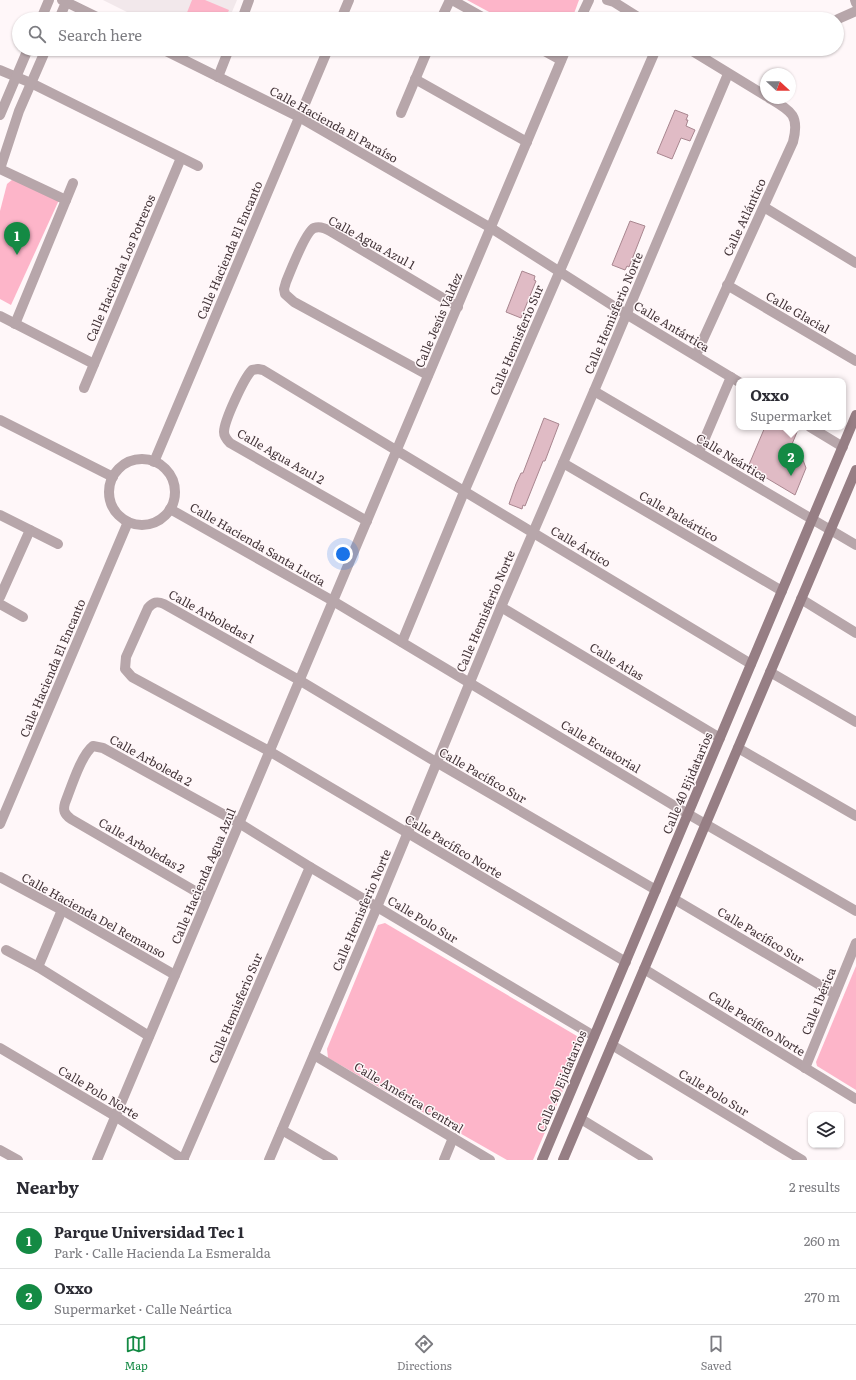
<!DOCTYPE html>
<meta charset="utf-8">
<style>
body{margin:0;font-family:Literata,serif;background:#f7f7f7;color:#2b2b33}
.controls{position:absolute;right:12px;bottom:12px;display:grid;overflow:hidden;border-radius:8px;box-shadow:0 1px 3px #0004}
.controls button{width:36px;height:36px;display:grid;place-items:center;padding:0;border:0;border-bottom:1px solid #e1e1e2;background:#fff;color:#2b2b33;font:20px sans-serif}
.compass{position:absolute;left:760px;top:68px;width:36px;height:36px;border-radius:50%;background:#fff;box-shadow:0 1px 3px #0004;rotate:111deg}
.you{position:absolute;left:343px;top:554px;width:14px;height:14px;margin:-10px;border:3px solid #fff;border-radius:50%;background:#1a73e8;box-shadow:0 0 0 6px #1a73e833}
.badge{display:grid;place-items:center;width:26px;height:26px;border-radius:50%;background:#148a44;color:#fff;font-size:13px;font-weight:700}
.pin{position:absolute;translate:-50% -33px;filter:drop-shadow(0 1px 2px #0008)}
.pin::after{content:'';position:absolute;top:21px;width:14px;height:12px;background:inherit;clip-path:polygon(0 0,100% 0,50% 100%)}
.popup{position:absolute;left:736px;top:378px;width:110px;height:52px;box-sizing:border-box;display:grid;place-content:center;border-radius:8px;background:#fff;filter:drop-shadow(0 1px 3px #0005);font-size:13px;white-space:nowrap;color:#7c7c81}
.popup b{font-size:15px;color:#2b2b33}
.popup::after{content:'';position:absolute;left:50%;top:100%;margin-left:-8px;border:8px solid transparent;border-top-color:#fff}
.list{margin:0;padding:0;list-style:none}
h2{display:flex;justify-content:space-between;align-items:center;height:52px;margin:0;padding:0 16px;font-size:17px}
h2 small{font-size:13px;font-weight:400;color:#7c7c81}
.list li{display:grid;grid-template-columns:26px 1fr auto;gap:12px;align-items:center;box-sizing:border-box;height:56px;padding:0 16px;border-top:1px solid #e1e1e2}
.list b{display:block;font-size:15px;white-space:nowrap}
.list p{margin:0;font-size:13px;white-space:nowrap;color:#7c7c81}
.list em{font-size:13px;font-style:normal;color:#7c7c81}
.icon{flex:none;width:22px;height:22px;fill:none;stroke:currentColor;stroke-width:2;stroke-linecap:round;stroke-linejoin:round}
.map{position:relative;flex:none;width:856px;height:1160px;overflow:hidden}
.search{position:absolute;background:#fff;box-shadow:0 1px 3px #0004;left:12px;right:12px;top:12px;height:44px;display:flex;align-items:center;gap:10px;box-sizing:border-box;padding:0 14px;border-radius:22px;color:#7c7c81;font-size:15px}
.sheet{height:164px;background:#fff}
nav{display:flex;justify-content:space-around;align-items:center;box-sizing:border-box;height:56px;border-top:1px solid #e1e1e2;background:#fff;font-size:11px;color:#7c7c81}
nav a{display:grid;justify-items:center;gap:2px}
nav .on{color:#148a44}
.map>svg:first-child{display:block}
</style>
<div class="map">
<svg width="856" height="1160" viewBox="0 0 856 1160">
<rect width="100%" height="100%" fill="#fff7f9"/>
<path fill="#f2e8eb" d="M103,0h134l-8,19h-88z"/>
<g fill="#fdb5c9">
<path d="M192,0h13l24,10 -4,9h-28l-11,-4z"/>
<path d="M467,0h112l-7,19h-70z"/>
<path d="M13,179l46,21 -48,105 -11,-6v-88l7,-27z"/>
<path d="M385,923l197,116v7l-49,114h-26l-179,-102 -1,-9 51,-124z"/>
<path d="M856,966v124l-39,-24 -1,-4z"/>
</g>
<g fill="#e0bbc5" stroke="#a8868f">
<path d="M675,110l13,5 -2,5h2l-2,6 9,4 -5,11 -9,-3 -9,21 -15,-6z"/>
<path d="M630,221l15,5 -16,41 -2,-1 -2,4 -13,-5z"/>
<path d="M522,271l13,5 -1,4 2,1 -15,37 -15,-6z"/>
<path d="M544,418l15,6 -14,37h-2l-18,45 -2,-1 -1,4 -13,-5 7,-20 5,-11h2z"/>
<path d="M765,427h34l-11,27 15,6 3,8 -11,27 -47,-28z"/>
</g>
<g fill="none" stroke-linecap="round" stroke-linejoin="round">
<g stroke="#b7a6aa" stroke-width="10">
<path d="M62,0l39,19"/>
<path d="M452,0l34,19"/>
<path d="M607,0l7,2 27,17"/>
<path d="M855,0l1,3"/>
<path d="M242,19l7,-19"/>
<path d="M341,19l8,-19"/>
<path d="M441,19l9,-19"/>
<path d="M838,19l18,-8"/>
<path d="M162,49l137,68 192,111 135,86 113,68"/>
<path d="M541,49l20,11"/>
<path d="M689,49l77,47"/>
<path d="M0,70l31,13 167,83"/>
<path d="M218,77l11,-28"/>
<path d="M415,79l112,63"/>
<path d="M401,113l27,-64"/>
<path d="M0,169l66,31"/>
<path d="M764,207l92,56"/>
<path d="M727,285l129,76"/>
<path d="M0,316l94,48"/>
<path d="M15,324l58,-141"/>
<path d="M696,355l97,-213c7,-27 -2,-31 -24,-44"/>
<path d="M428,375l-134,-73 -9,-8 -1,-5 2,-7c4,-10 20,-51 28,-54 5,-2 11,0 16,3l128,76"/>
<path d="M84,388l97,-230"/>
<path d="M594,391l262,154"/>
<path d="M0,420l113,57"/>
<path d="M810,427l33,20"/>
<path d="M699,452l32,-75"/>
<circle cx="142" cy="492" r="33"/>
<path d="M154,462l174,-413"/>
<path d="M563,463l219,128"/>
<path d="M170,509l163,92 355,213 168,97"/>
<path d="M0,515l58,29"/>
<path d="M367,521l-137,-78c-3,-3 -6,-6 -6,-11 0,-11 20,-54 28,-62l6,-1 5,1 488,294"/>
<path d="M0,597l30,-67"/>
<path d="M801,599l55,34"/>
<path d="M0,604l23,13"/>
<path d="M501,607l219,131"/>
<path d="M402,642l62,-150 192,-443"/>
<path d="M770,672l86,50"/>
<path d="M738,748l118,68"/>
<path d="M0,824l128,-302"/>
<path d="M0,877l62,33 113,65"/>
<path d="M207,898l-136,-79c-7,-5 -8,-9 -6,-16 6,-15 16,-48 28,-57l10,2 136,75 71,44 284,169"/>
<path d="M674,899l161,95"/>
<path d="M6,950l32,17 111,69"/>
<path d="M626,962l-357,-211 -137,-74 -7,-8 1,-12 22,-49c5,-6 9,-7 16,-4l135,76 137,82 220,128"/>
<path d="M38,967l24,-57"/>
<path d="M644,969l212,130"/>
<path d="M612,1045l190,115"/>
<path d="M0,1048l115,68 69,44"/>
<path d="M314,1055l176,105"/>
<path d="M805,1068l51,-125"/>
<path d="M581,1119l67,41"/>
<path d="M282,1130l51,30"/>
<path d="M0,1150l18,10"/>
<path d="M183,1160l127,-293"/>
<path d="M269,1160l108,-253 124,-300 93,-216 134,-317"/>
<path d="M444,1160l9,-22"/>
</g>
<g stroke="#b7a6aa" stroke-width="10">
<path d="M41,19l8,-19"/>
<path d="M59,19l8,-19"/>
<path d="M580,19l9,-19"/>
<path d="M0,115l28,-66"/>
<path d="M0,169l19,-58 27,-62"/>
<path d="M97,1160l469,-1111"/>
</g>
<g stroke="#967e84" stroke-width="10">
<path d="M542,1160l314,-745"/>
<path d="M563,1160l293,-690"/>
</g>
</g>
<g text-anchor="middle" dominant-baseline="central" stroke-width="3" stroke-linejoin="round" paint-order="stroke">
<g font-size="12" fill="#433438" stroke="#fff7f9">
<text transform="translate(334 124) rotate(29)">Calle Hacienda El Paraíso</text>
<text transform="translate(744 217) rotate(-65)">Calle Atlántico</text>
<text transform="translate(372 242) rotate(29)">Calle Agua Azul 1</text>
<text transform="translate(229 250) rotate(-67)">Calle Hacienda El Encanto</text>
<text transform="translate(120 268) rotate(-67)">Calle Hacienda Los Potreros</text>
<text transform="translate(798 312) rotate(30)">Calle Glacial</text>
<text transform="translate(613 313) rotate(-67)">Calle Hemisferio Norte</text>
<text transform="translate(438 320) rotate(-67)">Calle Jesús Valdez</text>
<text transform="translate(672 326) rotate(31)">Calle Antártica</text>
<text transform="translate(516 340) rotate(-67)">Calle Hemisferio Sur</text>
<text transform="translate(281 456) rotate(30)">Calle Agua Azul 2</text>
<text transform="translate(732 457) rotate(31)">Calle Neártica</text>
<text transform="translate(679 516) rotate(30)">Calle Paleártico</text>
<text transform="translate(258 544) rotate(30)">Calle Hacienda Santa Lucía</text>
<text transform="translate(581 546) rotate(31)">Calle Ártico</text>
<text transform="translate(485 611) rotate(-67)">Calle Hemisferio Norte</text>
<text transform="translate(212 616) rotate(29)">Calle Arboledas 1</text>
<text transform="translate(617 661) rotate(31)">Calle Atlas</text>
<text transform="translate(52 668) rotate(-67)">Calle Hacienda El Encanto</text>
<text transform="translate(601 746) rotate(31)">Calle Ecuatorial</text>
<text transform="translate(151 760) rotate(29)">Calle Arboleda 2</text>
<text transform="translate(483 775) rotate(30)">Calle Pacífico Sur</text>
<text transform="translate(687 783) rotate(-67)">Calle 40 Ejidatarios</text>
<text transform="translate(142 845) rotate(30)">Calle Arboledas 2</text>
<text transform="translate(454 846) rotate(31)">Calle Pacífico Norte</text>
<text transform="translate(203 876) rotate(-67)">Calle Hacienda Agua Azul</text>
<text transform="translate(361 910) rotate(-67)">Calle Hemisferio Norte</text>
<text transform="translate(94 915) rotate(29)">Calle Hacienda Del Remanso</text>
<text transform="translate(423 919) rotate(31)">Calle Polo Sur</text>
<text transform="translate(761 935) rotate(31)">Calle Pacífico Sur</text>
<text transform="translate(818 1001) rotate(-68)">Calle Ibérica</text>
<text transform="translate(235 1008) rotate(-67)">Calle Hemisferio Sur</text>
<text transform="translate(757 1023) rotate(32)">Calle Pacífico Norte</text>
<text transform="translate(561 1081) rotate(-67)">Calle 40 Ejidatarios</text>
<text transform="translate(99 1092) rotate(31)">Calle Polo Norte</text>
<text transform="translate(714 1092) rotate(31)">Calle Polo Sur</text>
<text transform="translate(409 1097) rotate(31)">Calle América Central</text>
</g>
</g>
</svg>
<div class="controls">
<button><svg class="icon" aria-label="layers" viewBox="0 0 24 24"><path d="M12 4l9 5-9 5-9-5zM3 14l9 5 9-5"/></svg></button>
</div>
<svg class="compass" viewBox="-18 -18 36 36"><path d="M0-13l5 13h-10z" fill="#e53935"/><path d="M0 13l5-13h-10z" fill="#7c7c81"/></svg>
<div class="you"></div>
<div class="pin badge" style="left:17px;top:255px">1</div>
<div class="pin badge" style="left:791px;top:476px">2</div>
<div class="popup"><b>Oxxo</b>Supermarket</div>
<div class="search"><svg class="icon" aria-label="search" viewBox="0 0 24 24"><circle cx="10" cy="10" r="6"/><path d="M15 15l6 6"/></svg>Search here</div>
</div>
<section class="sheet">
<h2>Nearby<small>2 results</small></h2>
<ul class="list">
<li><span class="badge">1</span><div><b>Parque Universidad Tec 1</b><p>Park · Calle Hacienda La Esmeralda</p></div><em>260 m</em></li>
<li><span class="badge">2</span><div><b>Oxxo</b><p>Supermarket · Calle Neártica</p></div><em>270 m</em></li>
</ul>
</section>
<nav>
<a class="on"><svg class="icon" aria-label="map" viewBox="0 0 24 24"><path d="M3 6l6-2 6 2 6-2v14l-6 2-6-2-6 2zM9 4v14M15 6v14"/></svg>Map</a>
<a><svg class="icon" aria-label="directions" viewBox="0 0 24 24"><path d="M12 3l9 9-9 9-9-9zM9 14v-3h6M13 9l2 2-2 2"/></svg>Directions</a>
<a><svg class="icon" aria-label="saved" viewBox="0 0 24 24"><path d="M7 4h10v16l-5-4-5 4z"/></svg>Saved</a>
</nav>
